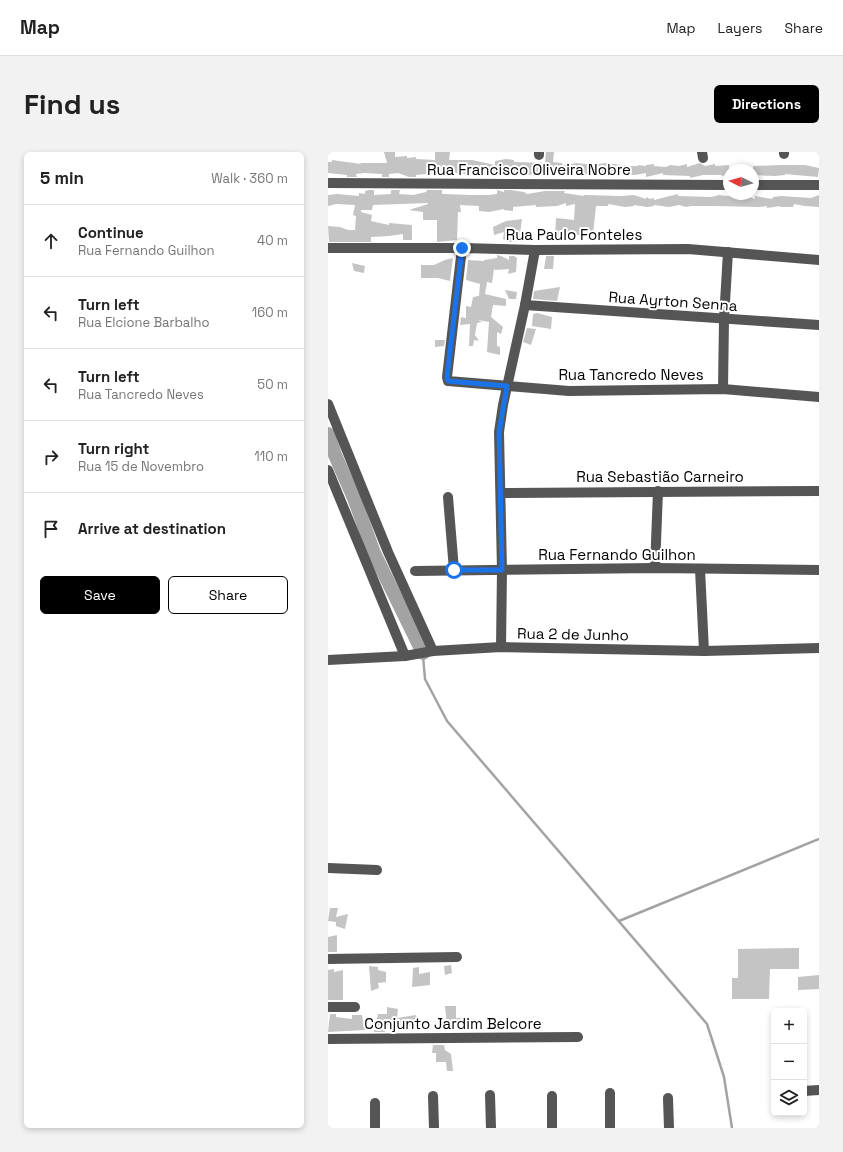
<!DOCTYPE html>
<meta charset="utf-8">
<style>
body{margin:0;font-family:"Space Grotesk",sans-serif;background:#f2f2f2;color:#222}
.controls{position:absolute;right:12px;bottom:12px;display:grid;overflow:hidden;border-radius:6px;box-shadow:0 2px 6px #0003}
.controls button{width:36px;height:36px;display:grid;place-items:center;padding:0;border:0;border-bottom:1px solid #e0e0e0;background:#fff;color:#222;font:20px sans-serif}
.compass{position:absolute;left:395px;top:12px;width:36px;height:36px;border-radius:50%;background:#fff;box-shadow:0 2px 6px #0003;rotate:276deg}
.stop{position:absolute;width:12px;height:12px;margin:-9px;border:3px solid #1a73e8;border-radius:50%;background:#fff}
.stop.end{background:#1a73e8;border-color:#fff;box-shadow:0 1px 4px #0008}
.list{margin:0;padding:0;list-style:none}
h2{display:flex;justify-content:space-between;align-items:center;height:52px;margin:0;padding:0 16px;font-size:17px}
h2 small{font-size:13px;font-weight:400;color:#767676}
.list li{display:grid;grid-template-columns:26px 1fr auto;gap:12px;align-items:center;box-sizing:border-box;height:72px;padding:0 16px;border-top:1px solid #e0e0e0}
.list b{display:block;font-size:15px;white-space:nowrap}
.list p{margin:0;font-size:13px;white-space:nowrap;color:#767676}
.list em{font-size:13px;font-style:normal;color:#767676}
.actions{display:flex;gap:8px;padding:12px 16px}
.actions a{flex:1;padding:9px 0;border:1px solid #000;border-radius:6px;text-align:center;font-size:14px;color:#000}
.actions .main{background:#000;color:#fff}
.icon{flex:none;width:22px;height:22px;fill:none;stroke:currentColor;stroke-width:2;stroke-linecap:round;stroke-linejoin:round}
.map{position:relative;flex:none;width:491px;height:976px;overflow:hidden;border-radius:6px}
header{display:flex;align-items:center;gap:24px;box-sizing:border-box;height:56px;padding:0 20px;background:#fff;border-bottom:1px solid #e0e0e0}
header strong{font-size:19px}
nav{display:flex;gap:22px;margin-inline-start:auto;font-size:14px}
.intro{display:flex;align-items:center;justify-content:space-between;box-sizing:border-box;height:96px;padding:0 24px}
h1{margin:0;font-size:28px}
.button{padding:10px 18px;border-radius:6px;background:#000;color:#fff;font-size:14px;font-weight:700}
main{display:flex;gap:24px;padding:0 24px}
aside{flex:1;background:#fff;border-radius:6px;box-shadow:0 2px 6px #0003}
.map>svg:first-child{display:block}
</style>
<header>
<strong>Map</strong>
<nav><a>Map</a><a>Layers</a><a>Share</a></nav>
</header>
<div class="intro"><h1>Find us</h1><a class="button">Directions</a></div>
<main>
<aside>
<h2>5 min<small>Walk · 360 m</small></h2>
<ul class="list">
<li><svg class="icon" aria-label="ahead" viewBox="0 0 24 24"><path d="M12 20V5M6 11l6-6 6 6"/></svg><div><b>Continue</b><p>Rua Fernando Guilhon</p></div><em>40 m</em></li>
<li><svg class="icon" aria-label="left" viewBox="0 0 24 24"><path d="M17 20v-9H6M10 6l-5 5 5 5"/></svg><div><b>Turn left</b><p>Rua Elcione Barbalho</p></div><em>160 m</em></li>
<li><svg class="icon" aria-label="left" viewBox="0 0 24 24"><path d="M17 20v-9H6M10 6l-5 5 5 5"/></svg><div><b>Turn left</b><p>Rua Tancredo Neves</p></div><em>50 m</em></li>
<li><svg class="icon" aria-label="right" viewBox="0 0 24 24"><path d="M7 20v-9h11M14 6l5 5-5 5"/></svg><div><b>Turn right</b><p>Rua 15 de Novembro</p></div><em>110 m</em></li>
<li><svg class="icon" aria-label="arrive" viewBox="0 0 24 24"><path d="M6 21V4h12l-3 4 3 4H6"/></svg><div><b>Arrive at destination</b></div></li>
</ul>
<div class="actions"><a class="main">Save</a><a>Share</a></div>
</aside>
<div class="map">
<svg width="491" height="976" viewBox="0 0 491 976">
<rect width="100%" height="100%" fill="#fff"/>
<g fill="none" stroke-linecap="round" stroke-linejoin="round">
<g stroke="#a3a3a3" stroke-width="2.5">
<path d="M95,504l2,23 22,42 260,303 17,53 8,51"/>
<path d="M291,769l200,-82"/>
</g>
<path stroke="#a3a3a3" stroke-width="14" d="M0,282l7,21 19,43 20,55 49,100"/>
</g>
<g fill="#c4c4c4">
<path d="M56,0h11v5l12,-1v2l9,-1v2l19,1v-8h15l-1,8h23l23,5v-4l11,-2 8,1v2l31,1 1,-11h8l-1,10 9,1 1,2 14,-2 16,2 12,-2 25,3h8v-1l8,1v-1l8,-1v2l12,1 4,-2 9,1 8,-2v3l13,-4 5,3 10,-2v2l14,-1v10l-5,1 -4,-1h-17l-13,3v-2l-27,-1v-2l-17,4v-4l-11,2 -16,-1 -4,1 -4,-1 -6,1 -4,-1 -31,1 -15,-4v3l-9,-3 -1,3 -23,1v-2l-19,1v2l-18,-1 -7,-2v2l-35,-3v3l-7,-1v-1l-20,2v2h-7l-11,-4 -9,1v3h-7v-3l-18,-1 -8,1 1,3h-10v-2l-19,-2v-11h4v-2l29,4 -1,-1h27z"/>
<path d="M454,13h23l14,3 -1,9 -33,-3v1l-10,1 -22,-1v-9z"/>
<path d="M41,38h5v5l17,-1v-4h9l-1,4 14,1 13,-3 1,-2h15v4h2l27,1h17l9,-1v-4l7,2v-2h7l13,2 3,2 18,-3h20l-1,2 20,3v-1l37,1 13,-1 12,4v-2l4,2 4,-1v2l24,-6v2l33,1 8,-2 27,3v-2l9,3v-3l17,3 1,-2 8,-1 30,2 8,-3v12l-14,-1 -11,-2 -1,3h-13v-1l-13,2v-2l-8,1 -44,-1h-24l-5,1 -7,-2 -10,2 -15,-2v1l-7,1 -13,-2v1l-9,1 -17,-3v2h-12l-3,29 -10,-2v2h-9v-2l-19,3 1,-18 18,2 1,-16 -9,2v-3l-9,3 -21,1v-2l-23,2v4l-9,-1v-1l-15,3 -10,-1v-5l-19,-1 1,7h-3l-1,28 -20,2v-22h-14v-8l-14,-2 19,-6v-1l-55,2 -1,5h-11v2l11,3 -1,6 18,4v-2l23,2v15h-9v-6l-14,2 -18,1v5h-42l-1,-16 12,1 8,3h7l1,-14 -3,-1 2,-10 -19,-1 -8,2v-11l9,-1 22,2v-3l6,1v-3z"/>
<path d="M194,67l-3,22 -9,1 -7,-3 1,-7 -10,3 -1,-8 13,-6z"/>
<path d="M169,103l4,1 8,4v-4h5l3,2 -1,14 -8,2 1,-5 -14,1 -1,-1 -2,14 -5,-1 -2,12 21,5v7l-13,-1 -2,12 12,10 -2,7 -4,-2v14l3,1v8l-13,-3 2,-30 -11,-2 4,2 -5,1 -2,12 4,6 -5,-1 -1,6h-4l1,-22 -10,1 1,-8 5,1v-12l5,1 2,-10 6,-1 1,-12 -14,-4 2,-20 16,1v-1l13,-2z"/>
<path d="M218,104h8l-1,13h-9z"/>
<path d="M125,106l-3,23 -12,-3h-17v-13h13l11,-5z"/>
<path d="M24,111l13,3 -1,7 -10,-2z"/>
<path d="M232,135l-3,14 -24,-2 1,-8z"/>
<path d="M177,138l12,2 -1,7h-7z"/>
<path d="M209,161l15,4 -1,12 -19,-3 1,-12z"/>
<path d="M199,176l9,1 -5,16 -8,-3z"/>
<path d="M107,188h10l-1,6 -9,1z"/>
<path d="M2,756h8l-2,9 12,-3 -3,15 -9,-3v-4l-8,-1z"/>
<path d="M9,783v17h-9v-15z"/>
<path d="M471,796v21h-29l-1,30h-37v-21h6v-29z"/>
<path d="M123,813l1,8 -7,2 -1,-9z"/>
<path d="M41,814l9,1v3l8,2v10l-8,1 1,5 -8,3z"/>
<path d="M91,815v7l11,-2v13l-18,2 1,-19z"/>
<path d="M6,817v3l9,-2v30h-15v-30z"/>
<path d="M491,823v14l-21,1v-13z"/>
<path d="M117,854h11v12l21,1v4l-30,2z"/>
<path d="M59,855l11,2 -1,9 19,-3 5,13 -25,-3 -9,1 -2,6h-11l4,-18h9z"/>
<path d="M2,862h6v3l16,2v-4h10l3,15 -37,2z"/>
<path d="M105,893h11l1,5 6,4 2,17h-6l-1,-9h-10v-9h-4z"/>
</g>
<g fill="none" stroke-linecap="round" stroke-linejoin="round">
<g stroke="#555" stroke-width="10">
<path d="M211,0v3"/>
<path d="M374,0l1,6"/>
<path d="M456,0v2"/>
<path d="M0,31l401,2"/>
<path d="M425,33h66"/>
<path d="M0,96h134l73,2 153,-1 131,11"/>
<path d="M134,96l-15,129 1,4 121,10 154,-2 96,8"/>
<path d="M197,153l294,20"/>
<path d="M395,237l1,-70 4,-67"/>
<path d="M0,252l60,148 45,99"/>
<path d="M0,318l77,186"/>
<path d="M173,341l318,-2"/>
<path d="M120,345l6,73"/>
<path d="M327,416l3,-77"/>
<path d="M372,417l4,82"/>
<path d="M87,419l240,-3 164,2"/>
<path d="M173,495l1,-77 -3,-138 4,-27 22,-100 10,-55"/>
<path d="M0,508l77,-4 28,-5 68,-4 203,4 115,-3"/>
<path d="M0,716l49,2"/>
<path d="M0,807l129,-2"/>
<path d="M0,855h27"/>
<path d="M0,887l250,-2"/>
<path d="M476,939l15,-1"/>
<path d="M282,941v35"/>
<path d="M162,943l1,33"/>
<path d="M105,944l1,32"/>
<path d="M340,946l1,30"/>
<path d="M47,951v25"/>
<path d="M224,976v-32"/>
</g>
</g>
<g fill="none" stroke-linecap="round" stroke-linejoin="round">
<path stroke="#1a73e8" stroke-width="5" d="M126,418h48l-3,-138 8,-46 -59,-5 -1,-4 15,-129"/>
</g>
<g text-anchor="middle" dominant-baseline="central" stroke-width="4" stroke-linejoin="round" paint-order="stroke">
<g font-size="15" fill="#000" stroke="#fff">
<text x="201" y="17">Rua Francisco Oliveira Nobre</text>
<text x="246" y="82">Rua Paulo Fonteles</text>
<text transform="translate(345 149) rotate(4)">Rua Ayrton Senna</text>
<text x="303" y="222">Rua Tancredo Neves</text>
<text x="332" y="324">Rua Sebastião Carneiro</text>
<text x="289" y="402">Rua Fernando Guilhon</text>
<text transform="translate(245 482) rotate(1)">Rua 2 de Junho</text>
<text x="125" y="871">Conjunto Jardim Belcore</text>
</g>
</g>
</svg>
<div class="controls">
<button>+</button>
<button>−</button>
<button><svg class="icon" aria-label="layers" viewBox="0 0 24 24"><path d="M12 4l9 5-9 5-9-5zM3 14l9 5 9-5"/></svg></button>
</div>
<svg class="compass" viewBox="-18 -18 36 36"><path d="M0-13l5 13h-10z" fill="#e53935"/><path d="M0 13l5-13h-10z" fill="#767676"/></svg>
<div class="stop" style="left:126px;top:418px"></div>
<div class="stop end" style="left:134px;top:96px"></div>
</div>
</main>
